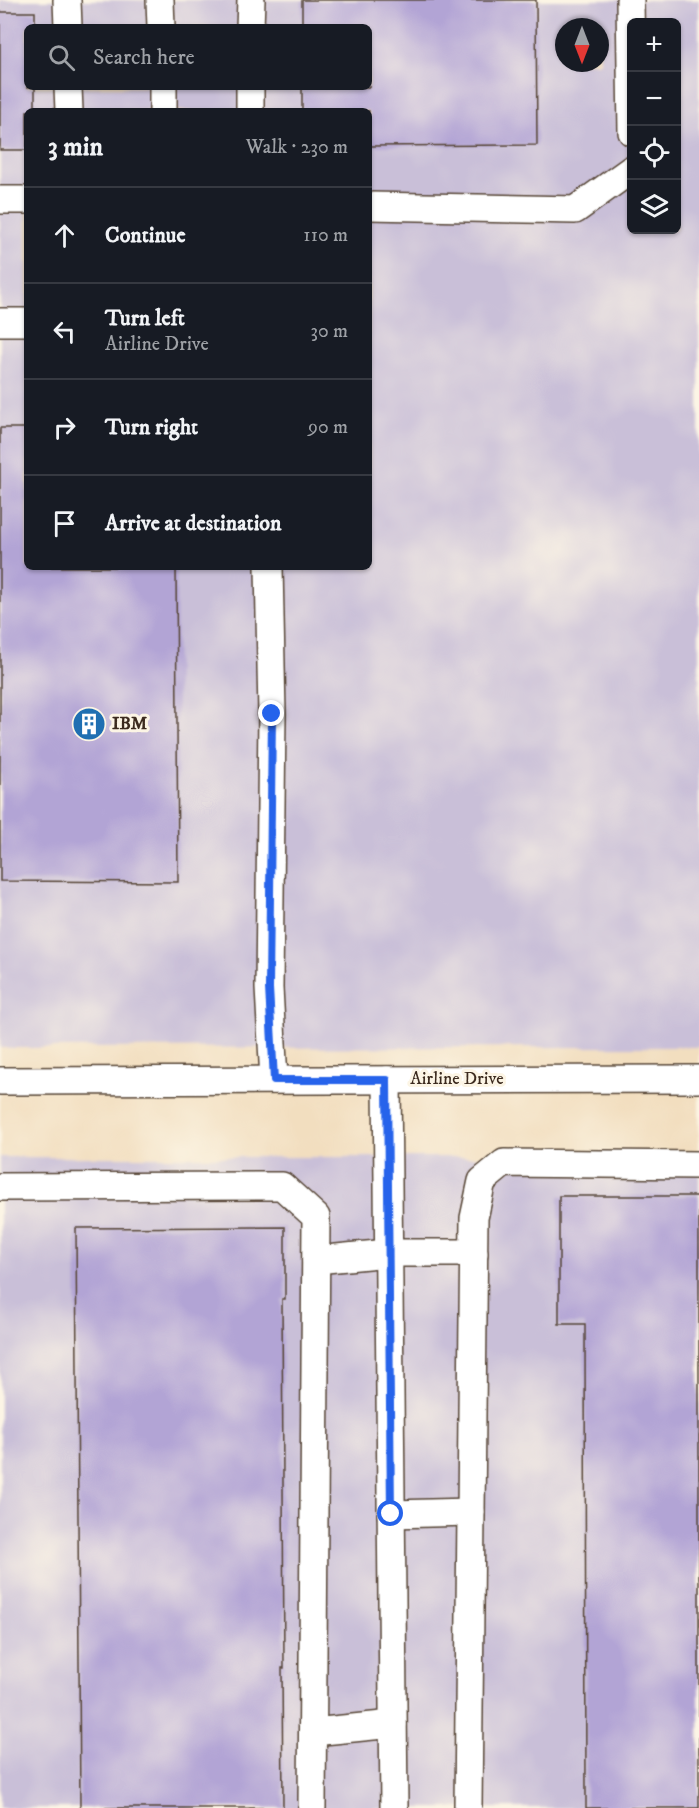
<!DOCTYPE html>
<meta charset="utf-8">
<style>
body{margin:0;font-family:"IM FELL DW Pica",serif;background:#242831;color:#f1f3f6}
.controls{position:absolute;right:18px;top:18px;display:grid;overflow:hidden;border-radius:9px;box-shadow:0 2px 4px #0004}
.controls button{width:54px;height:54px;display:grid;place-items:center;padding:0;border:0;border-bottom:2px solid #363941;background:#171b24;color:#f1f3f6;font:30px sans-serif}
.compass{position:absolute;left:555px;top:18px;width:54px;height:54px;border-radius:50%;background:#171b24;box-shadow:0 2px 4px #0004;rotate:180deg}
.stop{position:absolute;width:18px;height:18px;margin:-14px;border:4px solid #2563eb;border-radius:50%;background:#fff}
.stop.end{background:#2563eb;border-color:#fff;box-shadow:0 2px 6px #0008}
.list{margin:0;padding:0;list-style:none}
h2{display:flex;justify-content:space-between;align-items:center;height:78px;margin:0;padding:0 24px;font-size:26px}
h2 small{font-size:20px;font-weight:400;color:#9ea1a6}
.list li{display:grid;grid-template-columns:39px 1fr auto;gap:18px;align-items:center;box-sizing:border-box;height:96px;padding:0 24px;border-top:2px solid #363941}
.list b{display:block;font-size:22px;white-space:nowrap}
.list p{margin:0;font-size:20px;white-space:nowrap;color:#9ea1a6}
.list em{font-size:20px;font-style:normal;color:#9ea1a6}
.icon{flex:none;width:33px;height:33px;fill:none;stroke:currentColor;stroke-width:2;stroke-linecap:round;stroke-linejoin:round}
.map{position:relative;flex:none;width:699px;height:1808px;overflow:hidden}
.search{position:absolute;background:#171b24;box-shadow:0 2px 4px #0004;left:24px;top:24px;width:348px;height:66px;display:flex;align-items:center;gap:15px;box-sizing:border-box;padding:0 21px;border-radius:9px;color:#9ea1a6;font-size:22px}
.panel{position:absolute;background:#171b24;box-shadow:0 2px 4px #0004;left:24px;top:108px;width:348px;height:462px;border-radius:9px}
.map>svg:first-child{display:block}
</style>
<div class="map">
<svg width="699" height="1808" viewBox="0 0 699 1808">
<rect width="100%" height="100%" fill="#fcf5e5"/>
<filter id="ink" filterUnits="userSpaceOnUse"><feTurbulence type="fractalNoise" baseFrequency=".0167" numOctaves="2"/><feDisplacementMap in="SourceGraphic" scale="12" xChannelSelector="R" yChannelSelector="G"/><feConvolveMatrix kernelMatrix="1 2 1 2 8 2 1 2 1" color-interpolation-filters="sRGB"/></filter>
<filter id="wash" filterUnits="userSpaceOnUse"><feTurbulence type="fractalNoise" baseFrequency=".008" numOctaves="4" result="noise"/><feDisplacementMap in="SourceGraphic" scale="24" xChannelSelector="R" yChannelSelector="G"/><feGaussianBlur stdDeviation="1.35" result="paint"/><feColorMatrix in="noise" values="0 0 0 0 0 0 0 0 0 0 0 0 0 0 0 0 0 1.4 0 .05"/><feComposite in="paint" operator="in"/></filter>
<g filter="url(#wash)">
<rect width="100%" height="100%" fill="#f2debf"/>
<g fill="#c9bfd8" fill-rule="evenodd">
<path d="M0,0h699v1047l-699,1zM632,22h44v208h-44zM27,27h342v60h-342zM564,27h36v36h-36zM27,111h342v456h-342z"/>
<rect x="0" y="1157" width="699" height="651"/>
</g>
<g id="blocks">
<g fill="#b2a4d5">
<path d="M302,0h234l1,145 -168,1v-35h-67v-24h67v-60h-67z"/>
<path d="M0,12h35v15h-8v60h8v24h-8v39h-27z"/>
<path d="M0,428h27v139h149l2,315 -178,-1z"/>
<path d="M559,1196h140v612h-113l-1,-484h-26z"/>
<path d="M285,1227v72h-3l2,369h-2l1,140h-203l-4,-580z"/>
</g>
</g>
</g>
<g filter="url(#ink)">
<use href="#blocks" fill-opacity="0" stroke="#564536" stroke-width="1.5"/>
<g fill="none" stroke-linecap="round" stroke-linejoin="round">
<defs>
<g id="minor">
<path d="M67,0l1,27"/>
<path d="M160,0l1,27"/>
<path d="M630,0l2,132"/>
<path d="M250,27l1,-27"/>
<path d="M68,87l1,24"/>
<path d="M163,87v24"/>
<path d="M250,111v-24"/>
<path d="M0,200h27"/>
<path d="M369,206l206,4 57,-41"/>
<path d="M0,322h27"/>
<path d="M269,567l3,147 -3,274 5,92"/>
<path d="M387,1080l7,728"/>
<path d="M0,1081l699,-2"/>
<path d="M0,1187l282,-1 34,31 -4,591"/>
<path d="M316,1260l72,-7h86"/>
<path d="M391,1514l80,-2"/>
<path d="M313,1732l80,-8"/>
<path d="M468,1808l6,-590 8,-37 22,-18 195,2"/>
</g>
</defs>
<use href="#minor" stroke="#564536" stroke-width="30"/>
<use href="#minor" stroke="#fff" stroke-width="27"/>
</g>
</g>
<g fill="none" stroke-linecap="round" stroke-linejoin="round" filter="url(#ink)">
<path stroke="#2563eb" stroke-width="8" d="M272,714l-3,274 5,92h113l4,434"/>
</g>
<defs>
<symbol id="building-disc" viewBox="-11 -11 22 22"><circle r="9.5" fill="#1f6fb2" stroke="#fcf5e5"/><path d="M-4-6H4V6H1V3H-1V6H-4ZM-2.5-4.3h1.7v1.8h-1.7ZM.8-4.3h1.7v1.8H.8ZM-2.5-1h1.7V.8h-1.7ZM.8-1h1.7V.8H.8Z" fill="#fff"/></symbol>
</defs>
<g fill-rule="evenodd">
<use href="#building-disc" x="70" y="705" width="38" height="38"/>
</g>
<g text-anchor="middle" dominant-baseline="central" stroke-width="6" stroke-linejoin="round" paint-order="stroke">
<g font-size="18" font-weight="bold" fill="#3b2a1e" stroke="#fcf5e5" text-anchor="start">
<text x="112" y="724">IBM</text>
</g>
<g font-size="18" fill="#3b2a1e" stroke="#fcf5e5">
<text x="457" y="1079">Airline Drive</text>
</g>
</g>
</svg>
<div class="controls">
<button>+</button>
<button>−</button>
<button><svg class="icon" aria-label="locate" viewBox="0 0 24 24"><circle cx="12" cy="12" r="6"/><path d="M12 2v4M12 18v4M2 12h4M18 12h4"/></svg></button>
<button><svg class="icon" aria-label="layers" viewBox="0 0 24 24"><path d="M12 4l9 5-9 5-9-5zM3 14l9 5 9-5"/></svg></button>
</div>
<svg class="compass" viewBox="-18 -18 36 36"><path d="M0-13l5 13h-10z" fill="#e53935"/><path d="M0 13l5-13h-10z" fill="#9ea1a6"/></svg>
<div class="stop" style="left:391px;top:1514px"></div>
<div class="stop end" style="left:272px;top:714px"></div>
<div class="search"><svg class="icon" aria-label="search" viewBox="0 0 24 24"><circle cx="10" cy="10" r="6"/><path d="M15 15l6 6"/></svg>Search here</div>
<section class="panel">
<h2>3 min<small>Walk · 230 m</small></h2>
<ul class="list">
<li><svg class="icon" aria-label="ahead" viewBox="0 0 24 24"><path d="M12 20V5M6 11l6-6 6 6"/></svg><div><b>Continue</b></div><em>110 m</em></li>
<li><svg class="icon" aria-label="left" viewBox="0 0 24 24"><path d="M17 20v-9H6M10 6l-5 5 5 5"/></svg><div><b>Turn left</b><p>Airline Drive</p></div><em>30 m</em></li>
<li><svg class="icon" aria-label="right" viewBox="0 0 24 24"><path d="M7 20v-9h11M14 6l5 5-5 5"/></svg><div><b>Turn right</b></div><em>90 m</em></li>
<li><svg class="icon" aria-label="arrive" viewBox="0 0 24 24"><path d="M6 21V4h12l-3 4 3 4H6"/></svg><div><b>Arrive at destination</b></div></li>
</ul>
</section>
</div>
